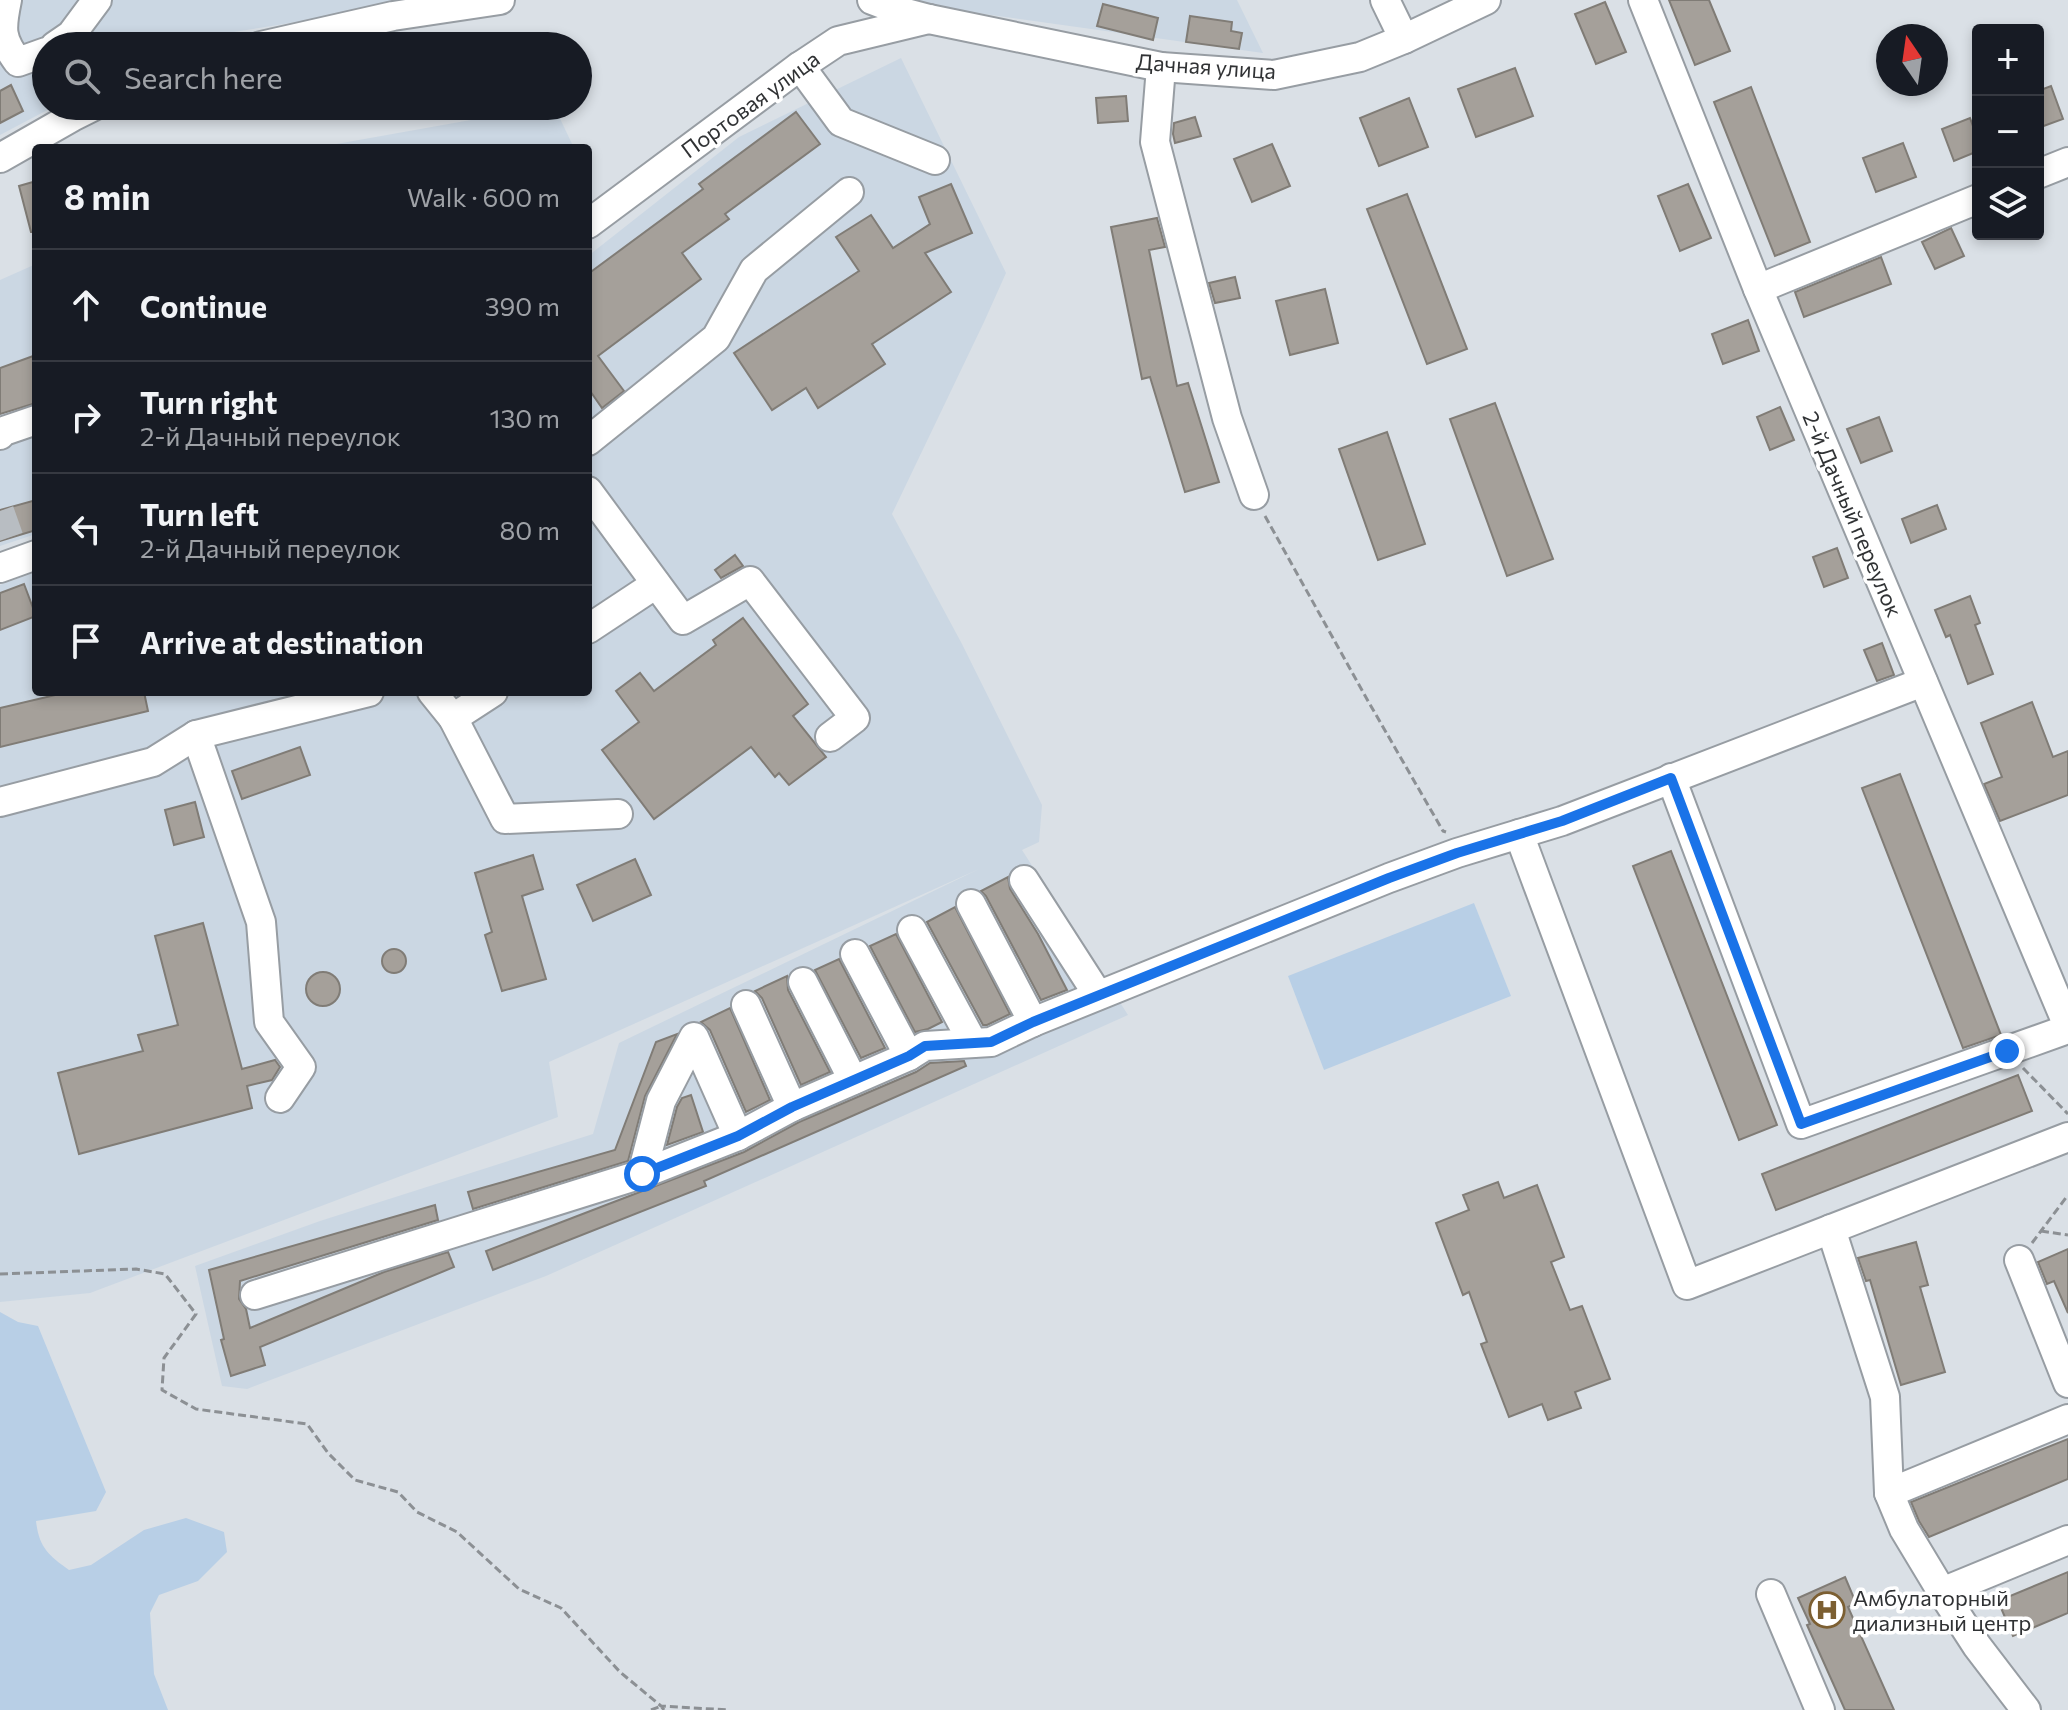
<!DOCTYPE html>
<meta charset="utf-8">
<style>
body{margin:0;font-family:Commissioner,sans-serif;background:#242831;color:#f1f3f6}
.controls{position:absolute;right:24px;top:24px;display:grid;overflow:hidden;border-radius:8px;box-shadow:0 4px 12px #0003}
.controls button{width:72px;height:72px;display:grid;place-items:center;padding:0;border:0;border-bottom:2px solid #363941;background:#171b24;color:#f1f3f6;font:40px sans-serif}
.compass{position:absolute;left:1876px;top:24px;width:72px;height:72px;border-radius:50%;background:#171b24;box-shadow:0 4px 12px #0003;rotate:347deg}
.stop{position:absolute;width:24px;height:24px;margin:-18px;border:6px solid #1a73e8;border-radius:50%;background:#fff}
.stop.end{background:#1a73e8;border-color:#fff;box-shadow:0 2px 8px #0008}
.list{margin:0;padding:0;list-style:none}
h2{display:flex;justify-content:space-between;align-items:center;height:104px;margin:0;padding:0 32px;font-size:34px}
h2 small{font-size:26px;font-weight:400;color:#9ea1a6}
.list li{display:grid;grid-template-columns:52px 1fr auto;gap:24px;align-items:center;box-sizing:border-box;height:112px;padding:0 32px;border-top:2px solid #363941}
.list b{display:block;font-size:30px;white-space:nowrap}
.list p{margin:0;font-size:26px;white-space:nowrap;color:#9ea1a6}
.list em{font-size:26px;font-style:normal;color:#9ea1a6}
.icon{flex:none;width:44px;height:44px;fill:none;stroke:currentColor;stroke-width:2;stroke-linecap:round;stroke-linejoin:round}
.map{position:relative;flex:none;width:2068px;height:1710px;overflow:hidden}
.search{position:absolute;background:#171b24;box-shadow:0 4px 12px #0003;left:32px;top:32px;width:560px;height:88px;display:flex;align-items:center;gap:20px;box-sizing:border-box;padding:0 28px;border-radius:44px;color:#9ea1a6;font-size:30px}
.panel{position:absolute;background:#171b24;box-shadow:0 4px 12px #0003;left:32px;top:144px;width:560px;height:552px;border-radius:8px}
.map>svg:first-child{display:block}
</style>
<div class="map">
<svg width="2068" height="1710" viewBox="0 0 2068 1710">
<rect width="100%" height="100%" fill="#dae0e6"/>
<g fill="#cbd7e3">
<path d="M0,0h434l-256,41 -11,5h-121v60h9l-55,29z"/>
<path d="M905,0h332l26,53 -357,-50z"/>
<path d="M901,58l105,215 -22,49 -92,192 70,130 80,161 -3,37 -17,8 106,165 -582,261 -299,113 -25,-3 -27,-120 125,-45 273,-87 26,-91 360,-174 -430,193 9,55 -468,176 -90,9v-717l36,-13v120h552v-436l151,-119z"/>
<path d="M549,106h5l20,42h-260z"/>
<path d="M36,264v270l-36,12v-266z"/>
</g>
<g fill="#b8cfe6">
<path d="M1474,903l37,93 -187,74 -36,-94z"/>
<path d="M0,1312l18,10 20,4 68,166 -10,19 -60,10c3,26 12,34 33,49l22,-5 53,-35 42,-12 38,14 3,20 -29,29 -39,14 -9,18 4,61 14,36h-168z"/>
</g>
<g fill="#a5a09a" stroke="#807c76" stroke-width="2">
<path d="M1669,0h40l21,51 -35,14z"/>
<path d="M1605,2l21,50 -30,12 -21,-50z"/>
<path d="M1103,4l55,14 -5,22 -56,-14z"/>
<path d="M1190,16l42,6 -1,9 11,2 -3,16 -53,-7z"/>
<path d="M1515,68l18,48 -57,21 -18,-48z"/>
<path d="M11,85l12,26 -23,12v-32z"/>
<path d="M2051,86l12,33 -25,9v-37z"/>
<path d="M1751,87l59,155 -35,14 -61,-154z"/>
<path d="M1126,96l2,25 -30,2 -2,-25z"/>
<path d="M1409,98l19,49 -49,19 -19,-48z"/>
<path d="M796,112l24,32 -95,70 4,5 -47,34 19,26 -103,77 26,35 -22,17 -14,-20v-114l115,-85 -4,-5z"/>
<path d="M1195,117l6,19 -26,7 -2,-9 1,-11z"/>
<path d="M1970,118l8,22v11l-24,10 -12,-32z"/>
<path d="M1903,143l13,34 -40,15 -13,-34z"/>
<path d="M1272,144l18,42 -38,16 -18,-43z"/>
<path d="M36,181v51h-5l-12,-46z"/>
<path d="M951,184l21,49 -47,20 26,39 -79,52 13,20 -67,44 -12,-20 -34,22 -38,-57 125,-82 -23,-34 35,-22 22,33 37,-24 -11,-27z"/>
<path d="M1688,184l23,54 -31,13 -22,-55z"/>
<path d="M1407,194l60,155 -40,15 -60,-155z"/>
<path d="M1157,218l8,29 -16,3 28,136 11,-3 31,99 -34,10 -35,-115 -8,2 -31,-152z"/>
<path d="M1951,228l13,28 -29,13 -13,-27z"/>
<path d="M1881,257l10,27 -87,33 -9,-25z"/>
<path d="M1235,277l5,21 -25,5 -6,-20z"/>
<path d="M1325,289l13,54 -48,12 -14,-54z"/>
<path d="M1748,320l11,31 -36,13 -11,-30z"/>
<path d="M36,355v48l-36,11v-46z"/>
<path d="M1495,403l58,156 -46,17 -57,-157z"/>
<path d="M1780,407l14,33 -24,10 -13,-33z"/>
<path d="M1879,417l13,34 -31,12 -14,-34z"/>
<path d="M1387,432l38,112 -47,16 -39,-111z"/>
<path d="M36,500v30l-36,11v-31z"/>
<path d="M1937,505l9,24 -35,14 -9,-24z"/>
<path d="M1837,548l11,30 -24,9 -11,-30z"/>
<path d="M735,555l8,11 -22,12 -6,-8z"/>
<path d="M24,584l12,32 -36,14v-37z"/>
<path d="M1970,596l10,27 -5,2 18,49 -25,10 -18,-49 -4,2 -11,-27z"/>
<path d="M743,618l65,86 -15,12 33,41 -37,28 -10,-12 -4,4 -24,-30 -97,72 -52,-69 37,-28 -23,-31 24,-18 14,18 62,-46 -3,-5z"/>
<path d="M1882,643l12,32 -17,6 -13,-31z"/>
<path d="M68,692h76l4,19 -148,36v-39z"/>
<path d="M2032,702l21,55 15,-6v44l-68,26 -16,-37 18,-7 -21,-54z"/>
<path d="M300,747l10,28 -68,24 -10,-28z"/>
<path d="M1900,774l101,261 -38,13 -101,-260z"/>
<path d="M195,802l9,35 -30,8 -9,-35z"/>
<path d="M1671,851l106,274 -38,15 -106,-274z"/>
<path d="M533,855l10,34 -21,7 24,83 -44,12 -17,-56 7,-3 -17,-59z"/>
<path d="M635,859l16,36 -58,26 -16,-36z"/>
<path d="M1008,877l2,12 28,45 29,56 -26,10 -55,-104 -5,-5z"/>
<path d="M955,907l55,107 -23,11h-4l-56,-103z"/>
<path d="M203,923l39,146 33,-9 5,7 -8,13 -25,6 5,22 -173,46 -21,-81 85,-22 -5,-16 40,-10 -23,-89z"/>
<path d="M896,934l46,88 -14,7 -13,3 -45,-86z"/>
<circle cx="394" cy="961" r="12"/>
<path d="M839,959l46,89 -24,10 -46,-88z"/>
<circle cx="323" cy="989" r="17"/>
<path d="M787,976l1,14 42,82 -29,13 -39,-87 -7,-7z"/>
<path d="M730,1008l40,92 -24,12 -36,-82 -9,-8z"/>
<path d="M677,1034l-32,62 -17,65 -155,48 -5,-17 147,-42 41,-108z"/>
<path d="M964,1061l2,5 -262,115 2,5 -213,84 -7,-19 258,-99 55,-30 117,-50 14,-9z"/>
<path d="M2018,1075l14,36 -256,99 -14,-36z"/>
<path d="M691,1095l12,37 -36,13 10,-38 5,-9z"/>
<path d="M1498,1182l6,16 33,-13 27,72 -13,5 19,48 12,-4 28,73 -35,13 6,16 -33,12 -6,-16 -33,13 -28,-73 6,-2 -18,-50 -6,3 -27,-72 33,-13 -6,-15z"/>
<path d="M435,1205l3,15 -198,61 -1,18 7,10 4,19 134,-56 64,-20 6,15 -194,80 5,18 -34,11 -10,-36 3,-1 -15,-69z"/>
<path d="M1916,1242l12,43 -8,2 25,85 -44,13 -31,-105 -4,1 -8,-23z"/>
<path d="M2068,1249v64l-14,-32 -7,3 -9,-22z"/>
<path d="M2068,1439v40l-139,58 -10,-16 -8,-19z"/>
<path d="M2068,1572v41l-55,23 -15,-35z"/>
<path d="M1845,1577l11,26 -8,4 46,103h-49l-38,-85 3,-1 -12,-26z"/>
</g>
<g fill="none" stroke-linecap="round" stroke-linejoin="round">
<path stroke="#b8bdc2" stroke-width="28" stroke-dasharray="28 14" stroke-linecap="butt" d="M0,511l11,31"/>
<defs>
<g id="minor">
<path d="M7,0c-6,29 -7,38 11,62l28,-10"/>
<path d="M872,0l34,13 23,6 232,48 113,8 86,-18 44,-18 82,-39"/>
<path d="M1385,0l19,39"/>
<path d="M1643,0l115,289 310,737"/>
<path d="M55,46l16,-11 26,-35"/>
<path d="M261,46l132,-30 107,-16"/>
<path d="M800,66l41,56 94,38"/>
<path d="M1161,67l-6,75 72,276 27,77"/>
<path d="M0,158l72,-41 22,-11"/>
<path d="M2038,174l30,-12"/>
<path d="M588,224l208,-155 42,-28 91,-22"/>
<path d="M1758,289l220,-90"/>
<path d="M0,435l1,-3 35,-12"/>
<path d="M588,441l128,-103 38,-68 95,-78"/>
<path d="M588,491l95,129 67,-39 105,137 -25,19"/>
<path d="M0,568l36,-13"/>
<path d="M588,629l68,-45"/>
<path d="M432,692l21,26 40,-26"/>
<path d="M453,718l52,101 113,-5"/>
<path d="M196,735l65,187 8,100 32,45 -21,31"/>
<path d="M1671,778l130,346 267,-95"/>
<path d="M0,802l153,-40 43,-27 173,-43"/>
<path d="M1519,834l168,451 381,-148"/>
<path d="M1024,880l74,115"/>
<path d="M971,904l62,118"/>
<path d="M912,930l61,113"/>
<path d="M855,954l54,102"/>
<path d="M803,982l50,98"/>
<path d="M746,1005l46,102"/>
<path d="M642,1174l19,-73 33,-64 44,99"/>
<path d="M1831,1229l54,168 4,96 15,36 38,63 35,54 49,64"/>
<path d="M2019,1260l49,123"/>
<path d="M255,1295l387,-121 96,-38 54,-29 117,-51 16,-10 66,-4 42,-20 356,-144 68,-25 105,-32 361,-139"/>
<path d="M1889,1493l179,-74"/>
<path d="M1942,1592l126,-52"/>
<path d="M1771,1594l49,116"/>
</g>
</defs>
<use href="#minor" stroke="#979da3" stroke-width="32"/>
<g stroke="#8c9094" stroke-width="3" stroke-dasharray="8 4" stroke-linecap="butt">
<path d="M1265,516l103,185 75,130 3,1"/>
<path d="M2023,1068l45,46"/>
<path d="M2041,1231l27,4"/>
<path d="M2032,1243l36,-48"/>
<path d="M0,1274l136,-5 29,5 31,40 -32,44 -2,32 34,19 111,15 21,29 27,27 43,12 19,20 40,20 62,57 42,19 59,64 41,34 68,4"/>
<path d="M651,1710l10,-4 3,4"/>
</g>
<use href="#minor" stroke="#fff" stroke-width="28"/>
</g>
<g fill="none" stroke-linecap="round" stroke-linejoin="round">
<path stroke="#1a73e8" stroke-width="10" d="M642,1174l96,-38 54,-29 117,-51 16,-10 66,-4 42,-20 356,-144 68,-25 105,-32 109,-43 130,346 206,-73"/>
</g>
<defs>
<symbol id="hospital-ring" viewBox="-11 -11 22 22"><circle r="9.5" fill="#fff" stroke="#7c5f32" stroke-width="1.5"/><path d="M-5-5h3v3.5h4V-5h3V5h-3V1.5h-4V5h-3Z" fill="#7c5f32"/></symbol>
</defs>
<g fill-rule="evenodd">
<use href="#hospital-ring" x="1807" y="1590" width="40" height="40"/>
</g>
<g text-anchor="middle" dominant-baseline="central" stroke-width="7" stroke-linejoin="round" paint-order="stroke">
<g font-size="22" fill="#303234" stroke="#fff">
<text transform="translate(1206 66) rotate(4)">Дачная улица</text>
<text transform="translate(750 104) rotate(-36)">Портовая улица</text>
<text transform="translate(1853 514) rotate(67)">2-й Дачный переулок</text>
</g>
<g font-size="22" fill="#303234" stroke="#fff" text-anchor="start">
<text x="1853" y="1597">Амбулаторный<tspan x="1853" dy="25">диализный центр</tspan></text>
</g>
</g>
</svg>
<div class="controls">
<button>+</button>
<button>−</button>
<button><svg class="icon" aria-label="layers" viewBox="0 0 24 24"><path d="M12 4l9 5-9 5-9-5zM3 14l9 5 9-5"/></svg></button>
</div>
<svg class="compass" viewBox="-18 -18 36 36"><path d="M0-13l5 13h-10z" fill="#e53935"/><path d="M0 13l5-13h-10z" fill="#9ea1a6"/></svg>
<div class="stop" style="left:642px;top:1174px"></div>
<div class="stop end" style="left:2007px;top:1051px"></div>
<div class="search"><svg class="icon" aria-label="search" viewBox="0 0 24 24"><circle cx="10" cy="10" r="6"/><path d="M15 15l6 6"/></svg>Search here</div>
<section class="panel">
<h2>8 min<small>Walk · 600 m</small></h2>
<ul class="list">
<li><svg class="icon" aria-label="ahead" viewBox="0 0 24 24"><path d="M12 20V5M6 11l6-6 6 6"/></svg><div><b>Continue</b></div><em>390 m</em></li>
<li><svg class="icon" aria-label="right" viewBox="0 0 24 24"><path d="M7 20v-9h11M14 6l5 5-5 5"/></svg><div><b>Turn right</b><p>2-й Дачный переулок</p></div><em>130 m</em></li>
<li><svg class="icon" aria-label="left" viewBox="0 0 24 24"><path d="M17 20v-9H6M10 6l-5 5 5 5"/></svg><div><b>Turn left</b><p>2-й Дачный переулок</p></div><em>80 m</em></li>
<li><svg class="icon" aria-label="arrive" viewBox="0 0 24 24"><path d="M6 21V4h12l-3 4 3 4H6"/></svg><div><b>Arrive at destination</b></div></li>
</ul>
</section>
</div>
